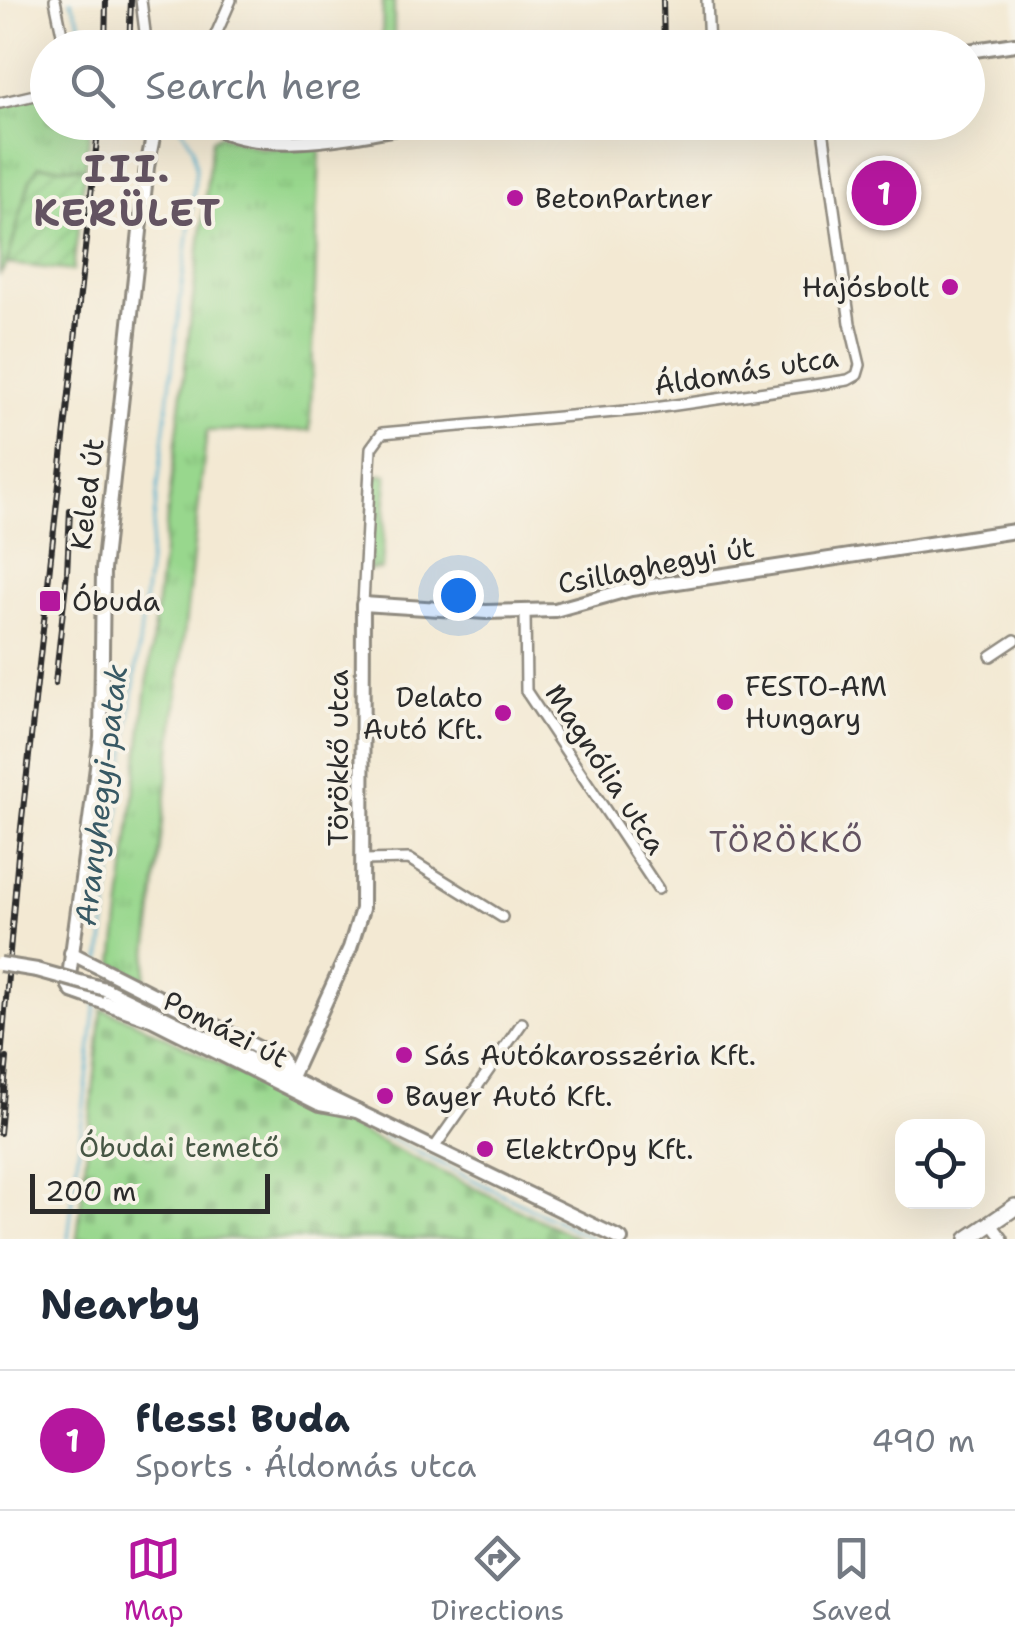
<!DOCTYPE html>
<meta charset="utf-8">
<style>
body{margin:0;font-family:"Shantell Sans",sans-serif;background:#f6f6f7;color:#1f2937}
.controls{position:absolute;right:30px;bottom:30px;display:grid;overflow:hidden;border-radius:20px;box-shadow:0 10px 40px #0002}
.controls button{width:90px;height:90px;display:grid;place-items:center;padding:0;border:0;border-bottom:2px solid #e0e1e3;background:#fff;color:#1f2937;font:50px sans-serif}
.scale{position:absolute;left:30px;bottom:25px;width:240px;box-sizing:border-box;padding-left:10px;border:5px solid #2b2b2b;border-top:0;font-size:28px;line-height:35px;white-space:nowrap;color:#2b2b2b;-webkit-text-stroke:8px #f7f3e8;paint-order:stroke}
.you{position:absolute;left:458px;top:595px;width:35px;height:35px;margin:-25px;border:8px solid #fff;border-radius:50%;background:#1a73e8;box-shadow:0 0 0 15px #1a73e833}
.badge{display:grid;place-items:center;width:65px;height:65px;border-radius:50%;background:#b5179e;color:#fff;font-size:32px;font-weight:700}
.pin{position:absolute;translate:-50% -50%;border:5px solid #fff;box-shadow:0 2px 10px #0006}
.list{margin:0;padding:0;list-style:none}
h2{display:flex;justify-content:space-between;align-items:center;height:130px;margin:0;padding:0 40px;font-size:42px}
h2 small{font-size:32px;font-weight:400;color:#747a83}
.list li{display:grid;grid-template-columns:65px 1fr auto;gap:30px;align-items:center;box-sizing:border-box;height:140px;padding:0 40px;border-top:2px solid #e0e1e3}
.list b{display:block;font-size:38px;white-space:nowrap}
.list p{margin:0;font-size:32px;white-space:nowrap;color:#747a83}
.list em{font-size:32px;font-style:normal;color:#747a83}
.icon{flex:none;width:55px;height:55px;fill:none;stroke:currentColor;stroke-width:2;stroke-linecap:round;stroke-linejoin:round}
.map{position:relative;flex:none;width:1015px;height:1239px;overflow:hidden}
.search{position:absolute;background:#fff;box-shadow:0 10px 40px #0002;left:30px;right:30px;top:30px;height:110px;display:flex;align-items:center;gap:25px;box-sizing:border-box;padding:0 35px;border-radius:55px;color:#747a83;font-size:38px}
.sheet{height:270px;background:#fff}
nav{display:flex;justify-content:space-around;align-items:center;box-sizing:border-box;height:140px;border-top:2px solid #e0e1e3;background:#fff;font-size:28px;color:#747a83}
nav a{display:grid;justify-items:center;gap:5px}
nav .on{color:#b5179e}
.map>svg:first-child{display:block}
</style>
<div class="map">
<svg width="1015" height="1239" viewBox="0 0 1015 1239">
<defs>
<pattern id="grass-tufts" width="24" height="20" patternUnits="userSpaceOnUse" patternTransform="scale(2.5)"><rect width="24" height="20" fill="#98d78d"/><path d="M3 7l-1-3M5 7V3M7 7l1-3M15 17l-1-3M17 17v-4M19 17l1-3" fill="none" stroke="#83b97a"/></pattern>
<pattern id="cemetery-stones" width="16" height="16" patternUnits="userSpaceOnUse" patternTransform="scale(2.5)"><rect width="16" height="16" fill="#98d78d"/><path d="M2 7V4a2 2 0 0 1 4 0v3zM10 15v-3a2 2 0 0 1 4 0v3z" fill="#83b97a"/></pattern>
<pattern id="garden-furrows" width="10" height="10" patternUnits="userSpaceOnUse" patternTransform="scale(2.5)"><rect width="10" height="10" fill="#98d78d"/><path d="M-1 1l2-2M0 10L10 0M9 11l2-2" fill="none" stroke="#83b97a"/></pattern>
</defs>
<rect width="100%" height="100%" fill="#f7f3e8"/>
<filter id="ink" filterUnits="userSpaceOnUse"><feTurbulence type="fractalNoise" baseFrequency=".01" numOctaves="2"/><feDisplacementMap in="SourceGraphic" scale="20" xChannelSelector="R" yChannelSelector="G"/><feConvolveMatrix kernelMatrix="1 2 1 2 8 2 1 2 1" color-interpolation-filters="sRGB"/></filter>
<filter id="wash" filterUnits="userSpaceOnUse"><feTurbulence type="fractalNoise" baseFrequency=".0048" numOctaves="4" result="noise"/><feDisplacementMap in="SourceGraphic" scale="40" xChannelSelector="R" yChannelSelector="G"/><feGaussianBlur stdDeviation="2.25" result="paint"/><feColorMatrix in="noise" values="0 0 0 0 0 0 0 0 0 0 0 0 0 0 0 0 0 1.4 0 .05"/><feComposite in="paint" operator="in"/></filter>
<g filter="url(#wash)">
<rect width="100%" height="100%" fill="#f3e9d3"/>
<g fill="url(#grass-tufts)" stroke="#62815c" stroke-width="2.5">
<path d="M383,0h11v47h-145l133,-10z"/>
<path d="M47,92l1,30 43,1 -6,45 -46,-2 -9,14 -23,84 -7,10v-171z"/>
<path d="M215,123h119v6c-48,5 -72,10 -119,-6z"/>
<path d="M220,135l40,13h60l-10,282 -103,1 -62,549 -31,-17 98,-823z"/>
<path d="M379,475h8l-5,94 -14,1 4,-89z"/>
</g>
<path fill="url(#cemetery-stones)" stroke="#62815c" stroke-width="2.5" d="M102,1009l27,10 450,220h-502z"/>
<path fill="url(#garden-furrows)" stroke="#62815c" stroke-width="2.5" d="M39,166l46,2 -12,103 -66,-7 23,-84z"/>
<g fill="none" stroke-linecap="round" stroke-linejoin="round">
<g stroke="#4fafce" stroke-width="2.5">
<path d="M71,0l13,31 17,17"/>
<path d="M101,961l95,-792 -3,-22 -15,-25"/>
<path d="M383,1135l210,104"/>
<path d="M68,1239l28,-236"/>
</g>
</g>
</g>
<g filter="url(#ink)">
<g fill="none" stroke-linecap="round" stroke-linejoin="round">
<defs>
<g id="street">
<path d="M55,0l10,48"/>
<path d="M141,0l6,48"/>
<path d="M707,0l2,48"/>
<path d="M210,48l21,-48"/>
<path d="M0,103l48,-11"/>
<path d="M363,604l8,-156 11,-15 266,-24 200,-29 9,-5 3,-10 -10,-42 -28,-201"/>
<path d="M525,611l1,80 132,198"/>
<path d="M991,656l24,-16"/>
<path d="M363,860l46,-1 93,58"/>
<path d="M434,1148l88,-125"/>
<path d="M991,1223l12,16"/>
</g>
<g id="secondary">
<path d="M968,51l47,-7"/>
<path d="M156,122l-9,45 -44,403 -2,167 -33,247 4,7 79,28 169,85 37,7"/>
<path d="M206,122c55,39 161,10 224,0"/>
<path d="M71,953l211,107 9,17"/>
<path d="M105,989l516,250"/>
<path d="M291,1077l59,-129 12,-39 1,-305 123,8 69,-2 76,-21 384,-58"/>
</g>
<path id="primary" d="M968,1239l47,-32"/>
</defs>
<use href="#street" stroke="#8f8a7f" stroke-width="14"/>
<use href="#secondary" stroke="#8f8a7f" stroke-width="18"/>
<use href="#primary" stroke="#8f8a7f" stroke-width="20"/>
<use href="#street" stroke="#fff" stroke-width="9"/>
<use href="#secondary" stroke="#fff" stroke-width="12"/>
<use href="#primary" stroke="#fff" stroke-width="15"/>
<defs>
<g id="rail">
<path d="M663,0l1,48"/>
<path d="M105,48l1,-48"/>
<path d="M129,48l2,-48"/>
<path d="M55,684l12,-111 3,-63"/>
<path d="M0,1072l18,-217 81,-733"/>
<path d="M0,1133l7,-75"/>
</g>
</defs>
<use href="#rail" stroke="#2b2b2b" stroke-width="6"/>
<use href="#rail" stroke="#f7f3e8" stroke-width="2.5" stroke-dasharray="8" stroke-linecap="butt"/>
<defs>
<path id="secondary-bridge" d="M0,964l37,6 68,19"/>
</defs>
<use href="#secondary-bridge" stroke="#8f8a7f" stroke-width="18" stroke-linecap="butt"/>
<use href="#secondary-bridge" stroke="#fff" stroke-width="12"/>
</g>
</g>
<g fill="#b5179e" stroke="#f7f3e8" stroke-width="4">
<circle cx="515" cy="198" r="10"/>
<circle cx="950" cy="287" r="10"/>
<rect x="38" y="589" width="24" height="24" rx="5"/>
<circle cx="725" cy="702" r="10"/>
<circle cx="503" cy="713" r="10"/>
<circle cx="404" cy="1055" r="10"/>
<circle cx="385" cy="1096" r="10"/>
<circle cx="485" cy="1149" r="10"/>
</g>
<g text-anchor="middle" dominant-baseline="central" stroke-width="8" stroke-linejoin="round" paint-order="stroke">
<g font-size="28" fill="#2b2b2b" stroke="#f7f3e8" text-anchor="start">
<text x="535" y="198">BetonPartner</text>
<text x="930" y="287" text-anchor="end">Hajósbolt</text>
<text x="72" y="601">Óbuda</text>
<text x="745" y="686">FESTO-AM<tspan x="745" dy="32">Hungary</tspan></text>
<text x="483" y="697" text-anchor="end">Delato<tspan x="483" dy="32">Autó Kft.</tspan></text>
<text x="424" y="1055">Sás Autókarosszéria Kft.</text>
<text x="405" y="1096">Bayer Autó Kft.</text>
<text x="505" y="1149">ElektrOpy Kft.</text>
</g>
<g font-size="28" fill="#2b2b2b" stroke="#f7f3e8">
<text transform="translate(746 371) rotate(-9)">Áldomás utca</text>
<text transform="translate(87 494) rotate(-83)">Keled út</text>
<text transform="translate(656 565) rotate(-11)">Csillaghegyi út</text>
<text transform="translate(338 758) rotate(-90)">Törökkő utca</text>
<text transform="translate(606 769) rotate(57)">Magnólia utca</text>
<text transform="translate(226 1029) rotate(27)">Pomázi út</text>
</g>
<g font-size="28" fill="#465644" stroke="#f7f3e8">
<text x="179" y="1147">Óbudai temető</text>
</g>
<g font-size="30" font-style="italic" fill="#385964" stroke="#f7f3e8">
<text transform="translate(101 795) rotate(-83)">Aranyhegyi-patak</text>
</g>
<g font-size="30" letter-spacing="2.5" fill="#635361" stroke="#f7f3e8">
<text x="787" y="841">TÖRÖKKŐ</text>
</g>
<g font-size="38" font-weight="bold" letter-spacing="2.5" fill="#635361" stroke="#f7f3e8">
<text x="128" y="168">III.<tspan x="128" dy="44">KERÜLET</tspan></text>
</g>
</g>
</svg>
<div class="controls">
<button><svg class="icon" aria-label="locate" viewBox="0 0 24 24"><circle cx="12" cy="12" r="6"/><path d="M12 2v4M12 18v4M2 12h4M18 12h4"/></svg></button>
</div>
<div class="scale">200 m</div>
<div class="you"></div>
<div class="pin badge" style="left:884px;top:193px">1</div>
<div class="search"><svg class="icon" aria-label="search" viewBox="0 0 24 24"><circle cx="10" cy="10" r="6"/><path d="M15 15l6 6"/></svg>Search here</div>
</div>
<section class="sheet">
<h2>Nearby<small></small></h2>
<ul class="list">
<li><span class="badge">1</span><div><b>fless! Buda</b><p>Sports · Áldomás utca</p></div><em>490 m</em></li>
</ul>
</section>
<nav>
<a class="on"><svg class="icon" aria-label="map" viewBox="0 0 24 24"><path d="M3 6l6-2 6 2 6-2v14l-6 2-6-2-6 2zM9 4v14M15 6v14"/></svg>Map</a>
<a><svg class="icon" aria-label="directions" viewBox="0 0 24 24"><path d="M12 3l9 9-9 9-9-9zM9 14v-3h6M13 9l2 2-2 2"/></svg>Directions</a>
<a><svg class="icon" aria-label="saved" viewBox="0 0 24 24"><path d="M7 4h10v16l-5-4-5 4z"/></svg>Saved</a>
</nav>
